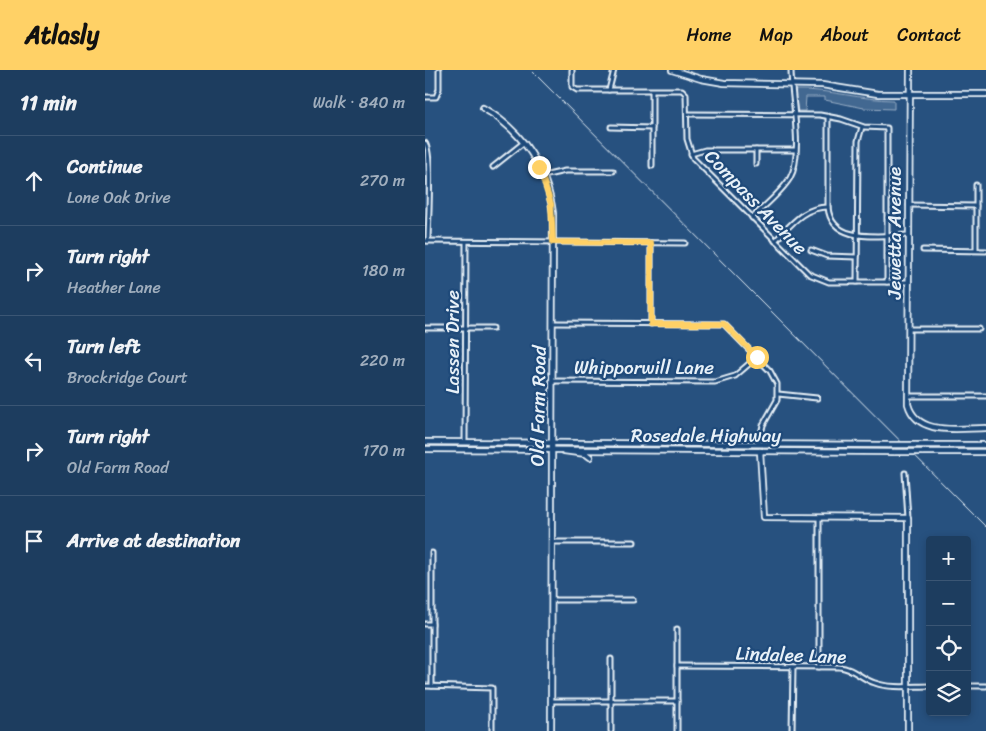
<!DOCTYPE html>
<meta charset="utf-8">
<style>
body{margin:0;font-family:Sriracha,sans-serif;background:#2a4868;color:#f1f3f6}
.controls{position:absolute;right:15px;bottom:15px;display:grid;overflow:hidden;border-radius:5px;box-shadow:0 2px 8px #0003}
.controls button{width:45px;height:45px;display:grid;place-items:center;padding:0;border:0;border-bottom:1px solid #3b5674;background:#1d3d5f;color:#f1f3f6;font:25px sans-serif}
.stop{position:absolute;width:15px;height:15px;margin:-11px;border:4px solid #ffd166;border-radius:50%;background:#fff}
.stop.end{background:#ffd166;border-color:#fff;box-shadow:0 1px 5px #0008}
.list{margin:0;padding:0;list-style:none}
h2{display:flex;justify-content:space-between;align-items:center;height:65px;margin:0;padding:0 20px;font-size:21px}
h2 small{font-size:16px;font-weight:400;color:#a0aebd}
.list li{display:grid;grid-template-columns:32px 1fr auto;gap:15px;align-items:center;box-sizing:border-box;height:90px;padding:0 20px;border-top:1px solid #3b5674}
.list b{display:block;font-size:19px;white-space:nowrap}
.list p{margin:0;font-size:16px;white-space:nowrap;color:#a0aebd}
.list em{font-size:16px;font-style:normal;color:#a0aebd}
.icon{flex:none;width:28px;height:28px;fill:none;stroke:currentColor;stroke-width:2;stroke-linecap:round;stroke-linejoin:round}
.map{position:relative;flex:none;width:561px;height:661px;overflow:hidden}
header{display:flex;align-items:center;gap:30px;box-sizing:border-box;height:70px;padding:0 25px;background:#ffd166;color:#111}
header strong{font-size:24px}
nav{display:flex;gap:28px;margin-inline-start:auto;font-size:18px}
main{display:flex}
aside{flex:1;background:#1d3d5f}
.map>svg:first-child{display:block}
</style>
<header>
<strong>Atlasly</strong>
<nav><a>Home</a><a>Map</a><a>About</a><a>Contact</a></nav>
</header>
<main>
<aside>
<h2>11 min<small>Walk · 840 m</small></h2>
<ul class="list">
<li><svg class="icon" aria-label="ahead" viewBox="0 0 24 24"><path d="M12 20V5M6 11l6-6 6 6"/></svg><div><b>Continue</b><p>Lone Oak Drive</p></div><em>270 m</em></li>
<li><svg class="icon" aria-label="right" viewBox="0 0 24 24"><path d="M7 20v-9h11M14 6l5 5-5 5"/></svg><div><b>Turn right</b><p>Heather Lane</p></div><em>180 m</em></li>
<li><svg class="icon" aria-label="left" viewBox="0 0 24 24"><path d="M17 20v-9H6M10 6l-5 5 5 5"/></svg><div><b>Turn left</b><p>Brockridge Court</p></div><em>220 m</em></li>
<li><svg class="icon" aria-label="right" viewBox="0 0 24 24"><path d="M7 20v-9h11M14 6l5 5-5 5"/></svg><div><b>Turn right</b><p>Old Farm Road</p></div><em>170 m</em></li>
<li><svg class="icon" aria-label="arrive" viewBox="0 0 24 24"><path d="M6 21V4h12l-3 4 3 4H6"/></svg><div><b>Arrive at destination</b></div></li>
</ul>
</aside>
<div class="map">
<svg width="561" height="661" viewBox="0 0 561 661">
<rect width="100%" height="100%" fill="#27517f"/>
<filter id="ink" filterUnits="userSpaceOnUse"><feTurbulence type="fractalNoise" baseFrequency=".02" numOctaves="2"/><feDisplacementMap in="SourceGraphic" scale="10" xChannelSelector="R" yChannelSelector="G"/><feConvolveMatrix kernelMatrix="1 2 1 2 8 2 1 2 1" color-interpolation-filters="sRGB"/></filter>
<g filter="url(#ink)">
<path fill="#436891" stroke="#96acc4" d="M371,20c33,-1 65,10 98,10v9l-30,-1 -39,-8v-3h-19l-1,14h-7l-3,-15z"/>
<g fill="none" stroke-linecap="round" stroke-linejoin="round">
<defs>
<g id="street">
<path d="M147,0v17l5,3h105l4,4 1,45 6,19 116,116 20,8h80"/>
<path d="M184,20l5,-20"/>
<path d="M227,21v75"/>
<path d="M0,27h11l3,-8v-19"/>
<path d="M262,44l133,1 21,4 23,8 23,1v154"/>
<path d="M403,46v91c3,38 54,28 81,28"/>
<path d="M186,57l41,1"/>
<path d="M0,73c8,10 3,81 3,98"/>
<path d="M266,84l14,-4h90"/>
<path d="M331,94v-14"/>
<path d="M68,97l30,-24"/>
<path d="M118,106l22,-5h48"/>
<path d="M551,115v65"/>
<path d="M484,135l67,1"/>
<path d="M327,148c12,-12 29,-25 38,-40 14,-24 1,-80 1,-108"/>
<path d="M0,171l260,2"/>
<path d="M350,171c16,-16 28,-34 53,-34"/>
<path d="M386,180l16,6 30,1"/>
<path d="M498,180l63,1"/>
<path d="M432,212l1,-141 4,-14"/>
<path d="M128,253l171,1 46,47 7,13v16l-14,25 -4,19"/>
<path d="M226,254v-81"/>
<path d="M0,258h68"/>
<path d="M484,259h70"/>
<path d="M128,311l162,1 20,-6 22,-19"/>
<path d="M353,324l39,4"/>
<path d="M483,326h78"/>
<path d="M40,372l1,-200"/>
<path d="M480,403l3,45"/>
<path d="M127,472h82"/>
<path d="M127,530h81"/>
<path d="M0,554h7"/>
<path d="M252,596l162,1c15,1 22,12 36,16 16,6 38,3 55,3"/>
<path d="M394,597v-149"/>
<path d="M0,616l67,2v43"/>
<path d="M7,616v-133"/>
<path d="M542,616h19"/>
<path d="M126,631h126"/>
<path d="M186,661v-72"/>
<path d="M252,661v-102"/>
<path d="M367,661l1,-64"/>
</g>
<g id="secondary">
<path d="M247,0l29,9 23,4 98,2 56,9h108"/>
<path d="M485,0l-2,334c9,33 52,24 78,24"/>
<path d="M58,38c40,23 64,61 70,105l-2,518"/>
<path d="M335,381l4,66 144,1v213"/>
</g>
<g id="primary">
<path d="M0,372l464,3"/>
<path d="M490,375h71"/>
<path d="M0,379l470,3"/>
<path d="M139,381l22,3 4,3"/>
<path d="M497,382h64"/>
</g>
</defs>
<use href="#street" stroke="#e8f1f8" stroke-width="7"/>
<use href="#secondary" stroke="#e8f1f8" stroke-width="8"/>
<use href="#primary" stroke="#e8f1f8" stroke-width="8"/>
<use href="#street" stroke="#1f4a7a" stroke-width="3"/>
<use href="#secondary" stroke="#1f4a7a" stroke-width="4.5"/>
<use href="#primary" stroke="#1f4a7a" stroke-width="4.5"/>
<path stroke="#e8f1f8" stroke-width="1" d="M106,0l455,457"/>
<defs>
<g id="primary-bridge">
<path d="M464,375h26"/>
<path d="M470,382h27"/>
</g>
</defs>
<use href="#primary-bridge" stroke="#e8f1f8" stroke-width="8" stroke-linecap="butt"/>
<use href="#primary-bridge" stroke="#1f4a7a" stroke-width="4.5"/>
</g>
</g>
<g fill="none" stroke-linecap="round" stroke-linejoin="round" filter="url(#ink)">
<path stroke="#ffd166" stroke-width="6" d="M114,97l12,37 2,38 98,1v81h73l33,33"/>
</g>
<g text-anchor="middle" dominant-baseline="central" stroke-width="4.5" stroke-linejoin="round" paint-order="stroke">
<g font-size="19" fill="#e8f1f8" stroke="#1f4a7a">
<text transform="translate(331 132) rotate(46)">Compass Avenue</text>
<text transform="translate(469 163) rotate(-90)">Jewetta Avenue</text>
<text transform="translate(27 272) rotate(-90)">Lassen Drive</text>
<text x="219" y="297">Whipporwill Lane</text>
<text transform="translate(113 336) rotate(-89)">Old Farm Road</text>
<text x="281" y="365">Rosedale Highway</text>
<text transform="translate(366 585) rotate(2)">Lindalee Lane</text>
</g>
</g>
</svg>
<div class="controls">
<button>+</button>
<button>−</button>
<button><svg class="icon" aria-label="locate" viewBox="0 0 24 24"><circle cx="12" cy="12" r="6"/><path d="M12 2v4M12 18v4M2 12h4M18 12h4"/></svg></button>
<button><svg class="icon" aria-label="layers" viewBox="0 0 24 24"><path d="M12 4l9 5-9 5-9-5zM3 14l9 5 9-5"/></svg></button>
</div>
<div class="stop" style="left:332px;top:287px"></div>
<div class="stop end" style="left:114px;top:97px"></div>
</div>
</main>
